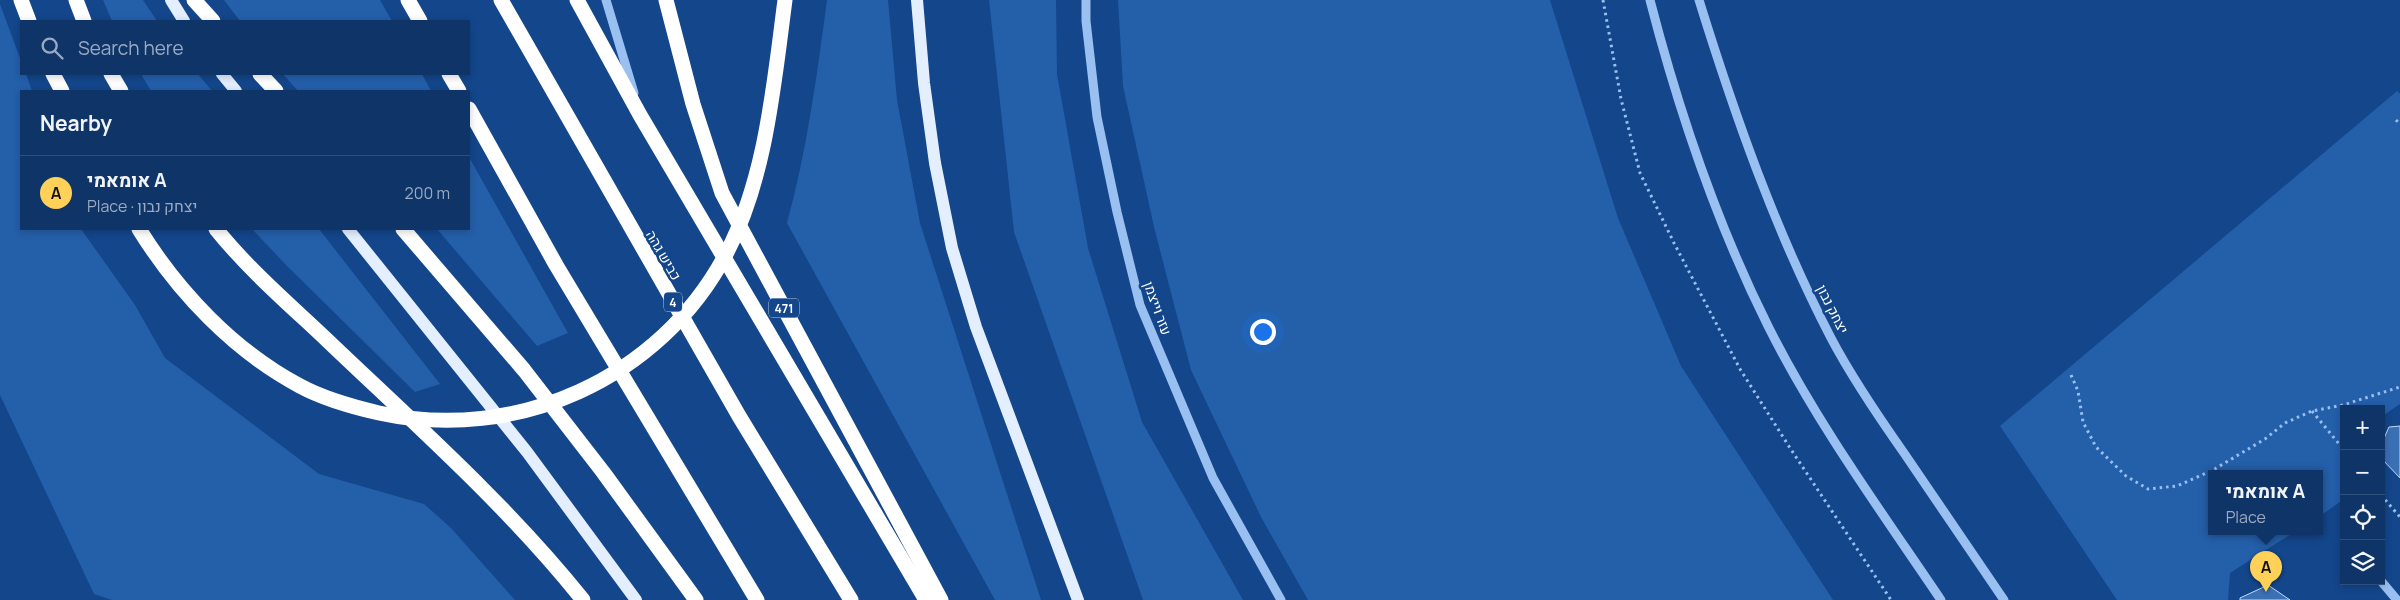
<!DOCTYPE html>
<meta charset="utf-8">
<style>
body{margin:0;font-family:Manrope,Heebo,sans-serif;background:#1c3f71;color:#f1f3f6}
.controls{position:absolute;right:15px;bottom:15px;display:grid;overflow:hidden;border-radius:0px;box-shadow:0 2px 8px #0003}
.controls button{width:45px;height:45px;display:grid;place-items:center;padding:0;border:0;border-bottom:1px solid #2e4f7c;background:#0e3468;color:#f1f3f6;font:25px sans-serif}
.you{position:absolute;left:1262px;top:331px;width:18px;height:18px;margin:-12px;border:4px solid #fff;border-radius:50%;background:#1a73e8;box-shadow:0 0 0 8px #1a73e833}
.badge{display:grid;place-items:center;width:32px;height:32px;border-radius:50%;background:#ffd159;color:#111;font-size:16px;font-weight:700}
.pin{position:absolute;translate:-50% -41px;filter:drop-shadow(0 1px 2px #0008)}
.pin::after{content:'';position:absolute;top:26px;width:18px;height:15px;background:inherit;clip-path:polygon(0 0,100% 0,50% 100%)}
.popup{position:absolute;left:2208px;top:470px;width:115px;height:65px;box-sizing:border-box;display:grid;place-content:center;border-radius:0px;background:#0e3468;filter:drop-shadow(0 1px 4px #0005);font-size:16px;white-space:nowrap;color:#9baac0}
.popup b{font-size:19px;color:#f1f3f6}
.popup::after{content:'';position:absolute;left:50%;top:100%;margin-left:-10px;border:10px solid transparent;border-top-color:#0e3468}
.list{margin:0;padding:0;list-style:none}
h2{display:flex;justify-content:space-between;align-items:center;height:65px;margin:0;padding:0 20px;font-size:21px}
h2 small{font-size:16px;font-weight:400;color:#9baac0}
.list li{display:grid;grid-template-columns:32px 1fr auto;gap:15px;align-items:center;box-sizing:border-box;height:75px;padding:0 20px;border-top:1px solid #2e4f7c}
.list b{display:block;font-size:19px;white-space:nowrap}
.list p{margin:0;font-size:16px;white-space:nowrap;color:#9baac0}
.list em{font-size:16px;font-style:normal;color:#9baac0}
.icon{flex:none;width:28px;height:28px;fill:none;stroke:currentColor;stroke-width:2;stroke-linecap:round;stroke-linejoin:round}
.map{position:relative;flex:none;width:2400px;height:600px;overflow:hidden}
.search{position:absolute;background:#0e3468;box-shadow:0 2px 8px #0003;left:20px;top:20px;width:450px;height:55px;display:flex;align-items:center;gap:12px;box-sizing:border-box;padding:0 18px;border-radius:0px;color:#9baac0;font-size:19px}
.panel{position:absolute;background:#0e3468;box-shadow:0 2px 8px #0003;left:20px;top:90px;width:450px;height:140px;border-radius:0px}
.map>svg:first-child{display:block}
</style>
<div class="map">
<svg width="2400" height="600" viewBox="0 0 2400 600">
<rect width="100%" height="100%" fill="#13468b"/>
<g fill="#245faa">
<path d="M103,0h40l14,21h-45z"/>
<path d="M224,0h156l12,21h-152z"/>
<path d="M827,0h61l9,100 23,123 121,377h-46l-208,-377c20,-73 30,-148 40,-223z"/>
<path d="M989,0h67l1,74 31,174 54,174 101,178h-100l-129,-368z"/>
<path d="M1118,0h432l68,218 63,148 152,234h-525l-47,-83 -70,-147 -37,-143 -31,-141z"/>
<path d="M0,4l21,57v13h5l6,17h-11v138h60l54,76 30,53 154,116 105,30 27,24 64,72h-403l-18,-6 -94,-199z"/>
<path d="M141,74h57l14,17h-61z"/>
<path d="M283,74h139l9,17h-133z"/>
<path d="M2397,91l3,3v310l-19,13v-8h-37v85l-4,8 -20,14v-43h-108v58h84l-66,42 -2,27h-111l-117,-174z"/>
<path d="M469,157l99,176 -31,13 -100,-117h32z"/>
<path d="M252,229h67l121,155 -25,8 -129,-127z"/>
</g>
<g fill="#3b70b4" stroke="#c0dbfc">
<path d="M2400,426v52l-19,-20v-13l8,-18z"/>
<path d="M2268,585l22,15h-50v-2z"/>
</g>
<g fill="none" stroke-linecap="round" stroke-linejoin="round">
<g stroke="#9ac0f1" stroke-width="3" stroke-dasharray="2.5 4" stroke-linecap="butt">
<path d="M1603,0l18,99 19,74 34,70 66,126 50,79 101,152"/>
<path d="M2396,120l4,4"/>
<path d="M2071,375l7,16 5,31 13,25 30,29 22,13 29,-3 36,-16 52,-31 20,-16 27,-12 31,-6 57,-18"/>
<path d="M2312,411l32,39"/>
<path d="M2381,495l19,22"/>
</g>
<g stroke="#9ac0f1" stroke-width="9">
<path d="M606,0l28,93"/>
<path d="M1086,0v21l11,96 20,95 23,93 73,173 68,122"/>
<path d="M1650,0c29,112 66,222 118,326 48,96 113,185 173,274"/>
<path d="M1699,0c36,116 76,230 132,338 21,40 47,78 73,115 33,49 67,98 100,147"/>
<path d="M2381,581l16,19"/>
</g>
<g stroke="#e3eeff" stroke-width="12">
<path d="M171,0l13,21"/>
<path d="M917,0l7,83 11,80 17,85 24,79 102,273"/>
<path d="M222,74l14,17"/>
<path d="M348,229l179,223 109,148"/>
</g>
<g stroke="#fff" stroke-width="15">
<path d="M21,0l8,21"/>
<path d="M76,0l8,21"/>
<path d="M194,0l19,21"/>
<path d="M408,0l12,21"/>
<path d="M501,0l238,416 112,184"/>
<path d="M577,0l63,115 286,485"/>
<path d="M666,0l27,104 29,89 219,407"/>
<path d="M53,74l9,17"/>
<path d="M111,74l10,17"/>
<path d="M260,74l16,17"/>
<path d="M449,74l10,17"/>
<path d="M469,109l87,156 201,335"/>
<path d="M216,229c33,41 74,76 112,112 88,84 179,164 255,259"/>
<path d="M403,229l121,141 79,102 93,128"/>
</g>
<path stroke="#fff" stroke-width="15" d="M139,229c39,63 95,122 161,157 24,13 53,21 79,27 137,30 281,-34 347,-159 40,-75 48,-171 59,-254"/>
</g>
<g text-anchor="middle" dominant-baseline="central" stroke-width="5" stroke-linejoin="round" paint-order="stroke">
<g fill="#13468b" stroke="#b8c8dc" stroke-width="1">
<rect x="664" y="292.5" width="18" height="19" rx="4"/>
<rect x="769" y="298.5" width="30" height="19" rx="4"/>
</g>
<g font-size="12" font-weight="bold" fill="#fff">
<text x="673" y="302">4</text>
<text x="784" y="308">471</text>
</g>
<g font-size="14" fill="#fff" stroke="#13468b">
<text transform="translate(664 255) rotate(60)">כביש גהה</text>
<text transform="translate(1158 308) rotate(70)">עזר וייצמן</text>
<text transform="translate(1833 309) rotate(63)">יצחק נבון</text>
</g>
</g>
</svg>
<div class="controls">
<button>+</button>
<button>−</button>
<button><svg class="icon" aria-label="locate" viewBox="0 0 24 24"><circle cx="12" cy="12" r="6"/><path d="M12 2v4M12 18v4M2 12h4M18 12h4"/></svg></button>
<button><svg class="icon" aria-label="layers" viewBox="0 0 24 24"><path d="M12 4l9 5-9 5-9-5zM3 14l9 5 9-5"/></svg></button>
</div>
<div class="you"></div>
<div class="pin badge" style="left:2266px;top:592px">A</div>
<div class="popup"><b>אומאמי A</b>Place</div>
<div class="search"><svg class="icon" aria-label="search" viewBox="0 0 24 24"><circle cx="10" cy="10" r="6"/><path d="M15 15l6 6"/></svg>Search here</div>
<section class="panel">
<h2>Nearby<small></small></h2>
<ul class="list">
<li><span class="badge">A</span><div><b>אומאמי A</b><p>Place · יצחק נבון</p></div><em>200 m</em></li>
</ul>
</section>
</div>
